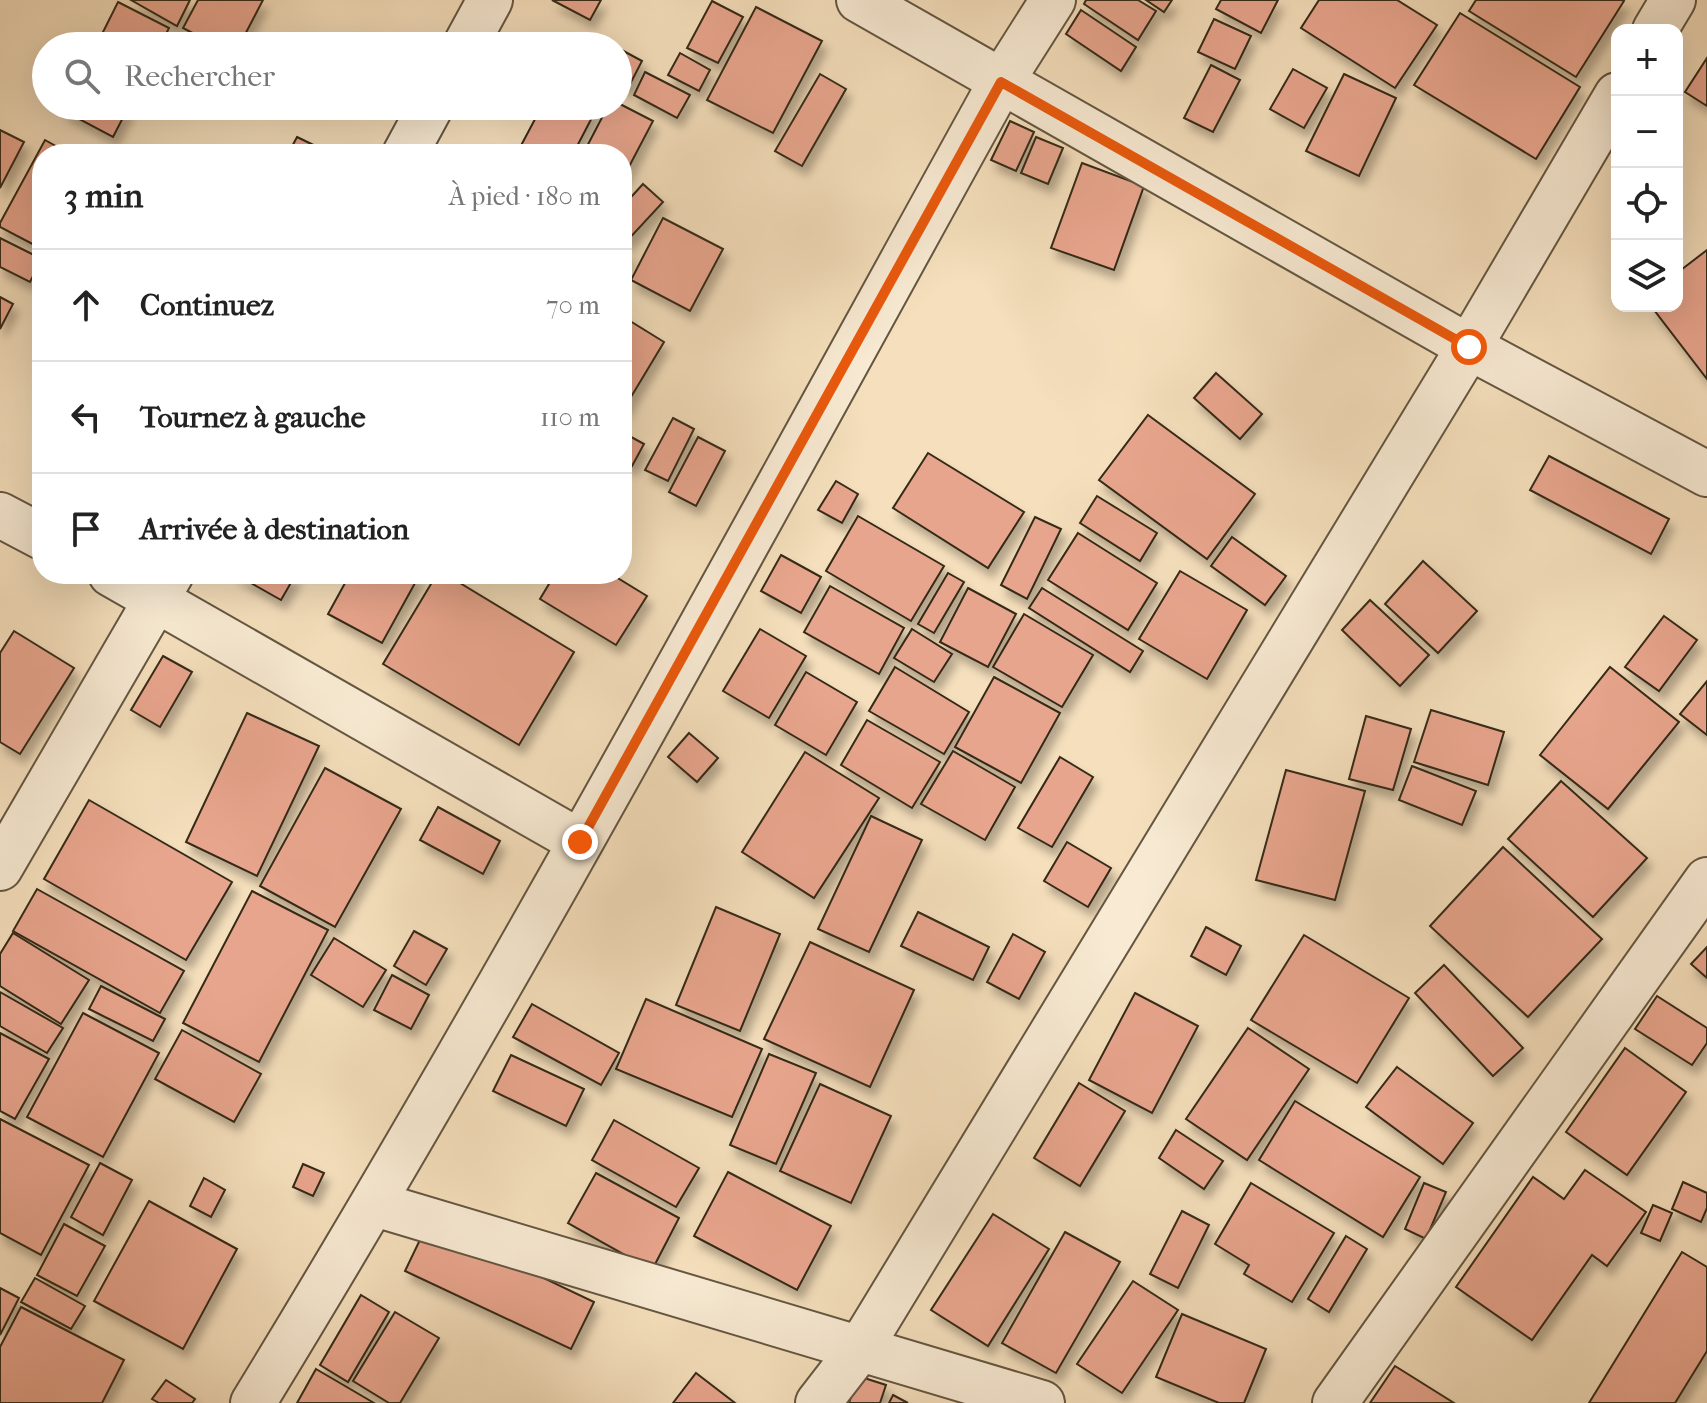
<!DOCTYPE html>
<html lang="fr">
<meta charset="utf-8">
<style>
body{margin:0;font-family:"IM FELL French Canon",serif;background:#f6f6f6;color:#222}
.controls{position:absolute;right:24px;top:24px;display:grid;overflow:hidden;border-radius:16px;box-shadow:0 8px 32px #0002}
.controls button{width:72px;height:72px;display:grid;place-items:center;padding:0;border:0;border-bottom:2px solid #e0e0e0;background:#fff;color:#222;font:40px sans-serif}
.stop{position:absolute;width:24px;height:24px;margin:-18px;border:6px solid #ea580c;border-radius:50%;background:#fff}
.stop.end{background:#ea580c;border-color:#fff;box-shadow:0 2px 8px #0008}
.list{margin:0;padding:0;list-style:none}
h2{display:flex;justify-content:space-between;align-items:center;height:104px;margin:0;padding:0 32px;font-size:34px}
h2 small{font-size:26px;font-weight:400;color:#767676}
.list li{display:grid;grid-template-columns:52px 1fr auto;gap:24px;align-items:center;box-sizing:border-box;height:112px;padding:0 32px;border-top:2px solid #e0e0e0}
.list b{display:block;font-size:30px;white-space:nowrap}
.list em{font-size:26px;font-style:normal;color:#767676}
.icon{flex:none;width:44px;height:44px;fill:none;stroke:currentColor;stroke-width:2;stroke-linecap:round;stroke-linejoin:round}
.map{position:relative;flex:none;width:1707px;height:1403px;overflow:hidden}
.search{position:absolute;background:#fff;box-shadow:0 8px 32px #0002;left:32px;top:32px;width:600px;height:88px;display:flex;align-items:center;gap:20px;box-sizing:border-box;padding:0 28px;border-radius:44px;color:#767676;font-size:30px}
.panel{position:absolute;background:#fff;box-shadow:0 8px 32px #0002;left:32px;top:144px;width:600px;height:440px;border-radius:32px}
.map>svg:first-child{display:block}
</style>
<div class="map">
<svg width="1707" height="1403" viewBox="0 0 1707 1403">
<defs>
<filter id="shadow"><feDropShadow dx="5" dy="9" stdDeviation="4" flood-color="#0004"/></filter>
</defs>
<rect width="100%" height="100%" fill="#f5dfbc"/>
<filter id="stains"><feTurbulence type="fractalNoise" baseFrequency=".0025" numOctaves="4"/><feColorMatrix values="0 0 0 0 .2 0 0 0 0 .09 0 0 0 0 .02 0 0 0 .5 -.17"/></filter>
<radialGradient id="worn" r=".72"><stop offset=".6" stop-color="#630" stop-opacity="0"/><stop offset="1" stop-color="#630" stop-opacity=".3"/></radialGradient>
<g fill="#e8a58d" stroke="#342918" stroke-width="2" filter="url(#shadow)">
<path d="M131,0h59l-13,26z"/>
<path d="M198,0h65l-24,46h-22l-34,-18z"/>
<path d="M552,0h49l-11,20z"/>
<path d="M1086,0h52l18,11 -18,29 -54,-36z"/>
<path d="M1146,0h26l-8,12z"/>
<path d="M1221,0h57l-17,33 -45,-24z"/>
<path d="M1319,0h78l40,25 -42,63 -94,-60z"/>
<path d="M1476,0h146l2,1 -48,76 -107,-66z"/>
<path d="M712,1l31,16 -25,46 -31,-15z"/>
<path d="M118,2l51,26 -9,18h-64z"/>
<path d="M756,7l66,34 -49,92 -66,-33z"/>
<path d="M1081,10l55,37 -15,24 -55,-37z"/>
<path d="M1460,13l120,74 -44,72 -122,-74z"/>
<path d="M1214,19l37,17 -16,33 -37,-17z"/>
<path d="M618,48l24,13 -14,27 -10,-5z"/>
<path d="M680,53l30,17 -11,21 -31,-16z"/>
<path d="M1707,58v48l-22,-14z"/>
<path d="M1211,65l29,15 -27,52 -29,-14z"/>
<path d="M1293,69l34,19 -23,40 -34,-19z"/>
<path d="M645,72l45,23 -13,23 -43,-23z"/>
<path d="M820,74l26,15 -44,77 -27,-15z"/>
<path d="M1344,74l52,24 -37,78 -53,-25z"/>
<path d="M618,103l35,18 -31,59v-26h-39l25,-48h10z"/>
<path d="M65,106h64l-16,31 -51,-27z"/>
<path d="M542,106h56l-25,48 -56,-1z"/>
<path d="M1010,121l24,11 -18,39 -25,-11z"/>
<path d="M0,130l24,12 -24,46z"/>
<path d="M297,137l35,17h-44z"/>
<path d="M1036,137l27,11 -15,36 -27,-11z"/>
<path d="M45,140l25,14h-28v95l-42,-22v-4z"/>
<path d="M1082,163l62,23 -30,84 -63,-22z"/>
<path d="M643,184l20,18 -37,40 -4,-3v-32z"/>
<path d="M663,218l60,31 -33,62 -59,-31z"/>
<path d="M0,238l42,21 -12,23 -30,-15z"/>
<path d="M1707,250v129l-56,-73h26v-33z"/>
<path d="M622,252l7,3 -7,15z"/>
<path d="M0,297l13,7 -13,25z"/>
<path d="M622,316l42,26 -42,70z"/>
<path d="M1216,373l46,41 -22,25 -46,-41z"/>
<path d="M1148,415l107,79 -48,65 -108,-79z"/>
<path d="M673,418l21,11 -26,52 -23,-11z"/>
<path d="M622,432l22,12 -12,22 -10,-6z"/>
<path d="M698,437l27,14 -29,55 -27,-14z"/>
<path d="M928,453l96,59 -36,56 -95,-60z"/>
<path d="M1549,456l120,63 -18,35 -121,-64z"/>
<path d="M836,481l22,13 -16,29 -24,-13z"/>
<path d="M1097,496l60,37 -17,28 -60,-38z"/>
<path d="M858,516l86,50 -33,55 -85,-50z"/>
<path d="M1035,517l26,12 -34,70 -26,-14z"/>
<path d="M1078,533l79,50 -29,47 -80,-50z"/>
<path d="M1232,537l54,39 -21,29 -54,-39z"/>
<path d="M781,555l40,22 -20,36 -40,-22z"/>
<path d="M1423,561l54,50 -39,42 -53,-49z"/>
<path d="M1180,571l67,39 -40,69 -68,-40z"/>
<path d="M948,573l16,9 -30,51 -16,-9z"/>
<path d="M235,574h61l-15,26z"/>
<path d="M350,574h70l-38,69 -54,-29z"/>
<path d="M437,574h8l129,78 -55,93 -136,-81z"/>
<path d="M555,574h56l36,22 -31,49 -76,-46z"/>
<path d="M830,586l74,42 -25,46 -75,-42z"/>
<path d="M968,588l48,26 -28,53 -48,-25z"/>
<path d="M1042,588l101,63 -13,21 -101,-64z"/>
<path d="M1370,600l59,55 -29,31 -58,-56z"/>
<path d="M1024,614l69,41 -31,52 -69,-40z"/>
<path d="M1664,616l33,24 -38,51 -34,-24z"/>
<path d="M760,629l46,27 -37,62 -46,-27z"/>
<path d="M912,629l40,25 -18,28 -40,-24z"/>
<path d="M14,631l60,37 -54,86 -20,-12v-89z"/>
<path d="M163,656l29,16 -32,55 -29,-17z"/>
<path d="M895,667l74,45 -25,42 -75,-43z"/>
<path d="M1610,667l69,55 -71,87 -68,-54z"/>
<path d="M806,672l51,30 -31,53 -51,-30z"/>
<path d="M994,677l66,36 -39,70 -66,-36z"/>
<path d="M1707,681v54l-27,-21z"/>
<path d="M1431,710l73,22 -16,53 -74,-23z"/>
<path d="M247,713l72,33 -62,130 -71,-34z"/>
<path d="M1366,716l45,13 -18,61 -44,-11z"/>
<path d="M867,720l73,42 -28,46 -71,-43z"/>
<path d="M689,733l29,25 -21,24 -29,-25z"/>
<path d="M953,751l62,36 -30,53 -64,-36z"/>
<path d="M805,752l74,46 -65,100 -72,-46z"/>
<path d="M1060,757l33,20 -41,70 -34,-19z"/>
<path d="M1412,766l64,25 -14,34 -63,-25z"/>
<path d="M325,768l76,41 -66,118 -75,-41z"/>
<path d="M1286,770l79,21 -30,109 -79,-20z"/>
<path d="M1561,781l86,77 -54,59 -85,-78z"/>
<path d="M89,800l143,82 -46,78 -142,-81z"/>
<path d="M438,807l62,34 -17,33 -63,-34z"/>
<path d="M871,816l51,24 -53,112 -51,-23z"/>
<path d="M1067,842l44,26 -23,39 -44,-26z"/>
<path d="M1503,847l99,92 -74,78 -98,-91z"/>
<path d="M37,889l147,82 -24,42 -147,-82z"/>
<path d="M252,891l76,39 -69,132 -76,-39z"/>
<path d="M716,907l64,27 -40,97 -64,-26z"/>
<path d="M918,912l71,35 -16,33 -72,-34z"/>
<path d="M1206,927l35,19 -15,29 -35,-19z"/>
<path d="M414,931l33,18 -21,36 -32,-19z"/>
<path d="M13,933l76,47 -28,44 -61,-38v-32z"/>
<path d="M1013,934l32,18 -26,47 -32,-17z"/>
<path d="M1304,935l105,63 -52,85 -106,-63z"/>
<path d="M334,938l52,32 -23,37 -52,-32z"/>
<path d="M810,942l104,48 -44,97 -106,-48z"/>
<path d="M1707,947v31l-16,-14z"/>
<path d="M1444,965l79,83 -30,28 -78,-83z"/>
<path d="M392,975l37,20 -18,34 -37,-19z"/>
<path d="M101,986l64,33 -12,22 -64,-32z"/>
<path d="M0,992l63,36 -16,25 -47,-27z"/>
<path d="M1135,993l63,33 -46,87 -63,-33z"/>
<path d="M1657,996l50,32v15l-15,22 -57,-36z"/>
<path d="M646,999l116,50 -30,68 -116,-48z"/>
<path d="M532,1004l87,49 -18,32 -88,-48z"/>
<path d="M83,1013l76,40 -56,104 -76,-40z"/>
<path d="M1248,1028l61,41 -62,91 -61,-41z"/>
<path d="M182,1030l79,44 -27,48 -79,-43z"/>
<path d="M0,1033l49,26 -34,60 -15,-8z"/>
<path d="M1625,1048l61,44 -59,83 -61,-43z"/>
<path d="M769,1054l47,19 -40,91 -46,-19z"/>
<path d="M511,1055l73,34 -18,37 -73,-35z"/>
<path d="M1397,1067l76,56 -30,41 -77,-57z"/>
<path d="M1079,1083l46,28 -45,75 -46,-28z"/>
<path d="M820,1084l71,32 -40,87 -71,-32z"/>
<path d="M1295,1101l125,76 -37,60 -124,-77z"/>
<path d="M0,1119l89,46 -48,90 -41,-22z"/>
<path d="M614,1120l85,48 -23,39 -84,-47z"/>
<path d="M1176,1130l47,31 -19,28 -45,-31z"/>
<path d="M100,1163l32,17 -29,55 -32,-18z"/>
<path d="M303,1164l21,9 -11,23 -20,-9z"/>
<path d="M1585,1170l61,42 -39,54 -15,-11 -60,85 -76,-53 77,-110 31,22z"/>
<path d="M728,1172l103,54 -34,64 -103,-54z"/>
<path d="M596,1173l83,45 -27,52 -84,-47z"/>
<path d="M204,1178l21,12 -14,27 -21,-11z"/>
<path d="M1683,1182l24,11v15l-6,14 -29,-13z"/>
<path d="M1251,1183l83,50 -42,69 -48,-28 5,-9 -34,-21z"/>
<path d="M1424,1183l22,9 -20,47 -21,-10z"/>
<path d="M149,1201l88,48 -54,100 -89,-48z"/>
<path d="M1653,1205l19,8 -12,28 -19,-8z"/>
<path d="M1182,1211l27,14 -31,63 -28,-14z"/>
<path d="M993,1214l56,35 -61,97 -57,-36z"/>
<path d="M428,1223l166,79 -23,47 -166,-78z"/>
<path d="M64,1224l41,22 -28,50 -40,-21z"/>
<path d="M1065,1232l55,30 -64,111 -54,-30z"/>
<path d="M1346,1236l21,13 -38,63 -21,-13z"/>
<path d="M1682,1252l25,15v84l-32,52h-86z"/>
<path d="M35,1278l50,28 -14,23 -50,-27z"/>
<path d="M1133,1281l45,29 -56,83 -45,-29z"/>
<path d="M0,1288l19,10 -19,37z"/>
<path d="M361,1295l28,17 -41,70 -28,-17z"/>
<path d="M21,1307l103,53 -22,43h-102v-56z"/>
<path d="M395,1312l44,26 -39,65h-11l-36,-22z"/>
<path d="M1182,1314l84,35 -22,54h-25l-63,-26z"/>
<path d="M1395,1366l59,37h-84z"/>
<path d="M316,1369l58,34h-77z"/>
<path d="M696,1373l39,30h-62z"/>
<path d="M858,1376l28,9 -6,18h-31z"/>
<path d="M166,1380l29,19 -3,4h-33l-7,-4z"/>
<path d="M893,1395l15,8h-19z"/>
</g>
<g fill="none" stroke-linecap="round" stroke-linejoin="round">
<defs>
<g id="minor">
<path d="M859,0l610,347 238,127"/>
<path d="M1655,30l18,-30"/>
<path d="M465,46l25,-46"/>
<path d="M405,154l26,-48"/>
<path d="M0,515l42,22"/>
<path d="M111,574l469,268"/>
<path d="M0,868l171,-294"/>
<path d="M375,1204l667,199"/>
<path d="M253,1403c264,-432 503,-878 748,-1321l52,-82"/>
<path d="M818,1403l41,-53 610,-1003 148,-252"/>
<path d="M1335,1403l372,-523"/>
</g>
</defs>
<use href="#minor" stroke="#645641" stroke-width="48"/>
<use href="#minor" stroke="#f8ead3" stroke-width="44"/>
</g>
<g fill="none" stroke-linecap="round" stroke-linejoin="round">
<path stroke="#ea580c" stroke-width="10" d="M580,842l421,-760 468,265"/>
</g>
<rect width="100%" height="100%" filter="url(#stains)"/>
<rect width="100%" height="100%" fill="url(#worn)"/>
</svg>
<div class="controls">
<button>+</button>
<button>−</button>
<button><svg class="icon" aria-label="locate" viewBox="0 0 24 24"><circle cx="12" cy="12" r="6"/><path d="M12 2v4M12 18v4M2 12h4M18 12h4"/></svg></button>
<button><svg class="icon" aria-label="layers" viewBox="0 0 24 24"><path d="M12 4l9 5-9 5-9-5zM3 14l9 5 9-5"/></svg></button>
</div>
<div class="stop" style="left:1469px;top:347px"></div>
<div class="stop end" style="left:580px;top:842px"></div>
<div class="search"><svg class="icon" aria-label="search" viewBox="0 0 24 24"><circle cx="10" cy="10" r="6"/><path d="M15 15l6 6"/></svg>Rechercher</div>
<section class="panel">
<h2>3 min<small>À pied · 180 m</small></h2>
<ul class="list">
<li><svg class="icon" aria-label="ahead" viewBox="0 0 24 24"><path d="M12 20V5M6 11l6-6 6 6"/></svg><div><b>Continuez</b></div><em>70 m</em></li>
<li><svg class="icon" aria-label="left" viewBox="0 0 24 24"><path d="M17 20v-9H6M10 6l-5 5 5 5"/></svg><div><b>Tournez à gauche</b></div><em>110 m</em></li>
<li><svg class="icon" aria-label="arrive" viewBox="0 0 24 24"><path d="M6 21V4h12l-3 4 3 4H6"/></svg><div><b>Arrivée à destination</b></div></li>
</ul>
</section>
</div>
